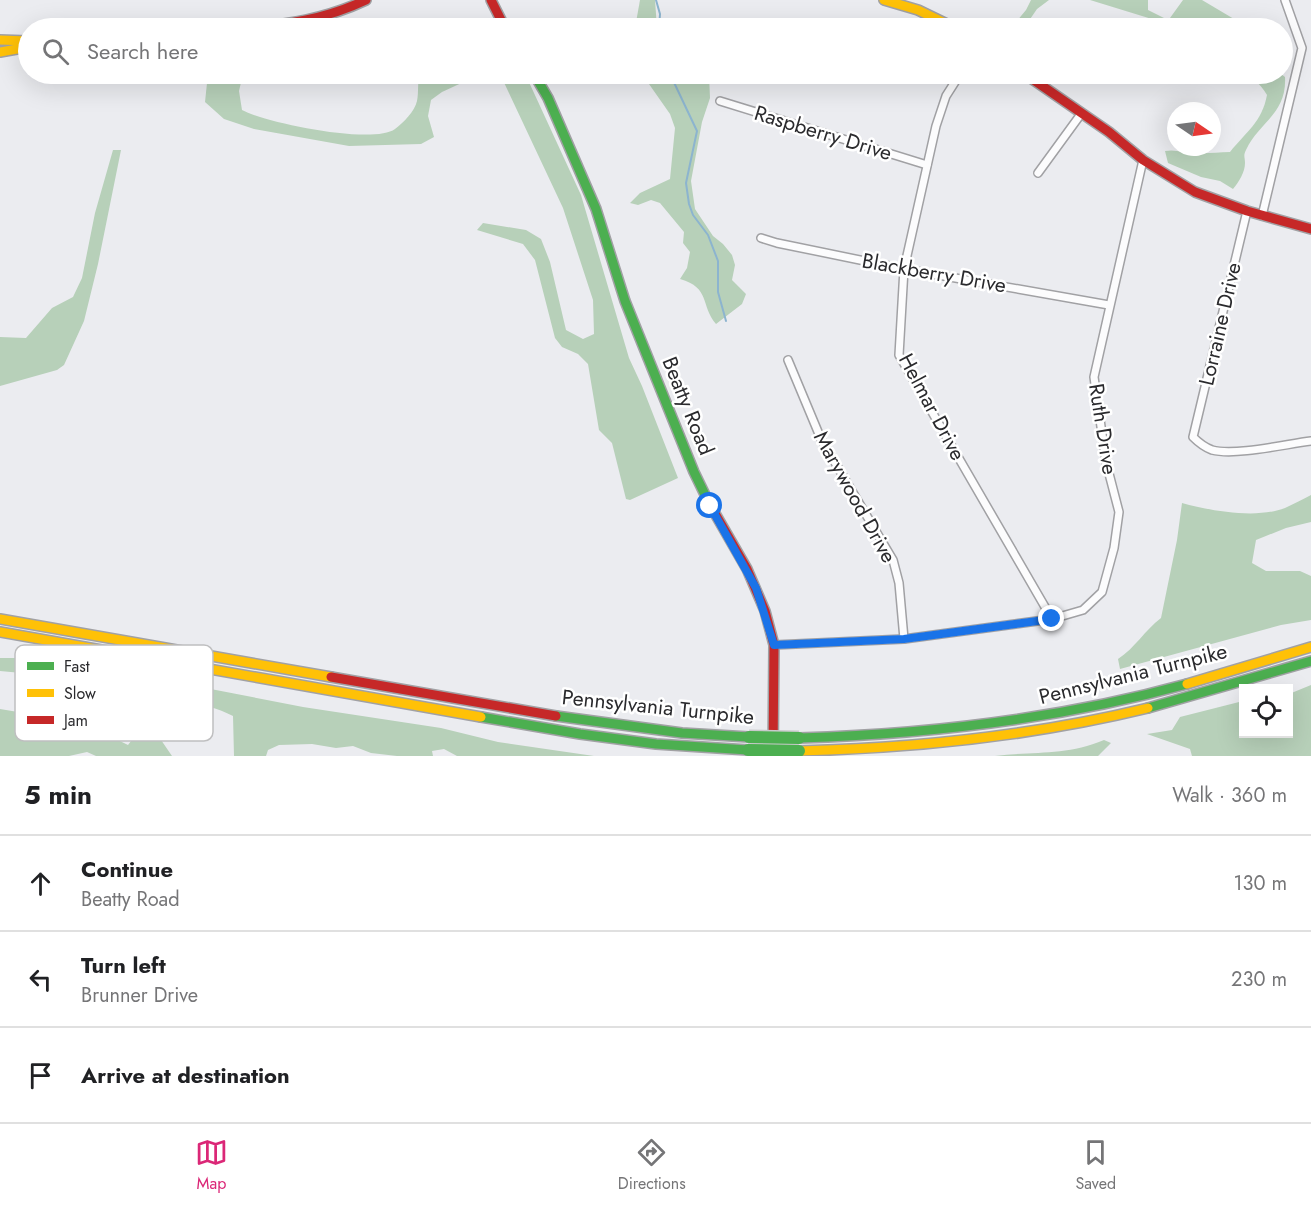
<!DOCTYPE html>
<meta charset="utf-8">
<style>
body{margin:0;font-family:Jost,sans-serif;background:#f6f6f6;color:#202124}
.controls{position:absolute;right:18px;bottom:18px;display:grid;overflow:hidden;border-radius:0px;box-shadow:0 6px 24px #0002}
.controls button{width:54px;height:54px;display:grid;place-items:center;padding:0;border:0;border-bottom:2px solid #e0e0e0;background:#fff;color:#202124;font:30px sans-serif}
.compass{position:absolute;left:1167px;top:102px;width:54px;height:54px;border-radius:50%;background:#fff;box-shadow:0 6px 24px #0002;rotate:103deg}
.stop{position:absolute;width:18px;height:18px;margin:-14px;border:4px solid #1a73e8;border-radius:50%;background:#fff}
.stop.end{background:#1a73e8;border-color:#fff;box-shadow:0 2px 6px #0008}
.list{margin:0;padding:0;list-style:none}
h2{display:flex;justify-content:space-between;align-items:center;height:78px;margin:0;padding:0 24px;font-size:26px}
h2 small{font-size:20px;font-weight:400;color:#757577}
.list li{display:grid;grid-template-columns:39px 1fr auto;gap:18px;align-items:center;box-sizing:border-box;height:96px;padding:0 24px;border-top:2px solid #e0e0e0}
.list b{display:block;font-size:22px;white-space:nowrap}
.list p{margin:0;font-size:20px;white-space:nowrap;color:#757577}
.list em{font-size:20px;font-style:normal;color:#757577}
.icon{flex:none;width:33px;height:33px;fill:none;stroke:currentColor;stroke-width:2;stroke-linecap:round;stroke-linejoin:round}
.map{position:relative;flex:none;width:1311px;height:756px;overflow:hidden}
.search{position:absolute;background:#fff;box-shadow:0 6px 24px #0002;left:18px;right:18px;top:18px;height:66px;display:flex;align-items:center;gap:15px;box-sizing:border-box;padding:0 21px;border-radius:33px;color:#757577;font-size:22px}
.sheet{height:366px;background:#fff}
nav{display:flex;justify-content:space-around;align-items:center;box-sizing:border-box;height:84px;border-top:2px solid #e0e0e0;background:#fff;font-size:16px;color:#757577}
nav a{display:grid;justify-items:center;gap:3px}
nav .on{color:#db2777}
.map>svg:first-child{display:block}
</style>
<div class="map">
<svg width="1311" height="756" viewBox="0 0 1311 756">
<rect width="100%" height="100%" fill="#ebecf0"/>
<g fill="#b7d0b9">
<path d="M640,0h15l2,28h-22z"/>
<path d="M1031,0h18l-12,9 -13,19h-13l15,-18z"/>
<path d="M1090,0h58v10l16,8h6l13,-18h19l32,19 5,9 -50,-1 -34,-7z"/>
<path d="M212,74h31l-4,17 3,19c24,13 131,35 153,19 8,-6 20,-18 22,-28 2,-9 0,-19 3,-27h61l-39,18 -11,8 -3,16 6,21 -13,7 -72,2 -95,-17 -30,-10 -19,-17 2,-19z"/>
<path d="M500,74h23l5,6 53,115 48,163 13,28 36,92 -48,22 -4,-1 -14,-56 -13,-13 -11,-66 -10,-10 -16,-7 -7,-9 -20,-78 -12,-16 -46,-14 6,-7 43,7 15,9 9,23 16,68 17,9 11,-5 -1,-34 -30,-92z"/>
<path d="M642,74h67l1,24 -8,24 -11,59 4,28 18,27 10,8 9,11 3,10 -3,15 14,14 -4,10 -26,20c-16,-19 -5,-36 -36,-45l7,-11 3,-16 -7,-9 1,-11 -24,-29 -9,-3 -13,5 -8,-2 10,-10 30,-14 5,-51 -5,-14z"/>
<path d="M1238,74h43l4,3c2,37 -26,45 -39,73 -3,6 -1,7 -1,13 0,9 -6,19 -12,26l-13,-8 -19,-4 -33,-14 -3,-12c11,-2 19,2 30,2 11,1 23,-1 35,-1 16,-20 32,-30 37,-57 -7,-12 -15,-18 -29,-21z"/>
<path d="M113,150h8l-23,114 -14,57 -20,44 -7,5 -57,16v-49l26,1 26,-30 21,-11 9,-19 13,-65z"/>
<path d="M1311,495v27l-25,6 -30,12 -4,23 14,8h34l11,5v44l-30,5 -161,44 -2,-10c17,-11 27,-29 43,-41l16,-78 5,-37c29,8 75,16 103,5 9,-4 18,-9 26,-13z"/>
<path d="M0,658h18l29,7 -4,10 -43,-4z"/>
<path d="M74,668l34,4 21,9 61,4 113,22 138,21 57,14 96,14h-137l-13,-7 -12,2 1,5h-36l-26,-3 -18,-7 -17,2 -24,-4 -33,1 -11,5 -2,6h-32l-1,-40c-31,-16 -58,-14 -91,-19 -24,-3 -47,-16 -71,-21z"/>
<path d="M1311,685v71h-119l-2,-7 -43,-15 25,-4 8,-13 63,-16 1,33h44l1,-40z"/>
<path d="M0,709l24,4 27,13 32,-3 45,22 10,-13 21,5 13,19h-76l-9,-4 -18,4h-69z"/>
<path d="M1104,740l7,3 -13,13h-103c40,-5 71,0 109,-16z"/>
</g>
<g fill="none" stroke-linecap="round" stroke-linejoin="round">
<g stroke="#8cb4cf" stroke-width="2">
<path d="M656,0l4,14 -1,14"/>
<path d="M670,74l27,57 -11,52 3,21 4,11 15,20 10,26v31l8,29"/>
</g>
<defs>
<g id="street">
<path d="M960,74l-14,22 -10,30 -32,143 -5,86 153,264"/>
<path d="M720,101l207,64"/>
<path d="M1038,173l43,-59"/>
<path d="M1247,211l-54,226c6,6 11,10 19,13 24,6 74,-6 99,-9"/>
<path d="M1262,216l40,-168 -17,-48"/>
<path d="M761,238l16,5 127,26 205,36"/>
<path d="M788,360l33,79 72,121 6,23 5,56"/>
<path d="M774,645l130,-6 148,-20 31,-9 19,-18 12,-44 5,-36 -13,-50 -12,-85 49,-217"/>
</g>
<g id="fast">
<path d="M534,74l14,24 48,111 29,92 69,171 15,31"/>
<path d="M1148,708l163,-47"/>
<path d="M556,716l126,17 67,4"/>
<path d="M481,717l99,17 76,10 92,6"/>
<path d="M799,738c132,-4 261,-19 388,-54"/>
</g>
<g id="slow">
<path d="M884,0l34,10 37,18"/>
<path d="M0,40l28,1"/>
<path d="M0,52l28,-5"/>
<path d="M0,619l331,58"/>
<path d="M0,632l481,85"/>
<path d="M1187,684l124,-37"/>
<path d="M799,751c118,-3 234,-15 349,-43"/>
</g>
<g id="jam">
<path d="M491,0l14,28"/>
<path d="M243,28c44,-3 83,-9 123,-28"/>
<path d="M1025,74l84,58 34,28 52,32 52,19 64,18"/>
<path d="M709,503l38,66 18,42 9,34 -1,111"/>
<path d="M331,677l225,39"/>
</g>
</defs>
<use href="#street" stroke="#a1a1a4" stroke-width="10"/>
<use href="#fast" stroke="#a1a1a4" stroke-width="12"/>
<use href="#slow" stroke="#a1a1a4" stroke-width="12"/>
<use href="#jam" stroke="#a1a1a4" stroke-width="12"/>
<use href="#street" stroke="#fcfcfd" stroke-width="7"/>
<use href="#fast" stroke="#4caf50" stroke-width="9"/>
<use href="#slow" stroke="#ffc107" stroke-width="9"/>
<use href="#jam" stroke="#c62828" stroke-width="9"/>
<defs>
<g id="fast-bridge">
<path d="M749,737l50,1"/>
<path d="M748,750l51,1"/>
</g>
</defs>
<use href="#fast-bridge" stroke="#c9c9cb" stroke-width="15" stroke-linecap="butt"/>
<use href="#fast-bridge" stroke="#4caf50" stroke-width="12"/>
</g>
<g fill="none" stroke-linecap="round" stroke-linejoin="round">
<path stroke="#1a73e8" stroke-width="8" d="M710,506l46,82 18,57 130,-6 148,-20"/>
</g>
<g text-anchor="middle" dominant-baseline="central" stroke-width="5" stroke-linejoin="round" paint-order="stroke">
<g font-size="21" fill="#2a2a2d" stroke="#fff">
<text transform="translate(823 133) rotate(17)">Raspberry Drive</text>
<text transform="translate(934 273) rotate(10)">Blackberry Drive</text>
<text transform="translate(1220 324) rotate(-77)">Lorraine Drive</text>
<text transform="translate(688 406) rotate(68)">Beatty Road</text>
<text transform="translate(932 407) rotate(62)">Helmar Drive</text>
<text transform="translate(1103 429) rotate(81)">Ruth Drive</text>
<text transform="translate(855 497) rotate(61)">Marywood Drive</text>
<text transform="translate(1133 674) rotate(-14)">Pennsylvania Turnpike</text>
<text transform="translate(658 707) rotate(6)">Pennsylvania Turnpike</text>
</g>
</g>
<rect x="15" y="645" width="198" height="96" rx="9" fill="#fff" stroke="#bfbfc0" stroke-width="1.5"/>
<rect x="27" y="662" width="27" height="8" fill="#4caf50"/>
<rect x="27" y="689" width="27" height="8" fill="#ffc107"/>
<rect x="27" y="716" width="27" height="8" fill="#c62828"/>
<g font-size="16" fill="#2a2a2d">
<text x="64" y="672">Fast</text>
<text x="64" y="699">Slow</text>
<text x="64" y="726">Jam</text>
</g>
</svg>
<div class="controls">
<button><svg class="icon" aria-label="locate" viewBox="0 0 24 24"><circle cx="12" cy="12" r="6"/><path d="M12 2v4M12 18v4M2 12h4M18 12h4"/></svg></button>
</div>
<svg class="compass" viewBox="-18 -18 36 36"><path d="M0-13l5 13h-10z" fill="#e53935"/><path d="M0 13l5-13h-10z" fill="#757577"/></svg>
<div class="stop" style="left:710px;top:506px"></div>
<div class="stop end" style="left:1052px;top:619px"></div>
<div class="search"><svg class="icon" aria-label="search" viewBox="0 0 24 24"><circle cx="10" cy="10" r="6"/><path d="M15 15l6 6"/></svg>Search here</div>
</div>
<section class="sheet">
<h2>5 min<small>Walk · 360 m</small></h2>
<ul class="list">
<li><svg class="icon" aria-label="ahead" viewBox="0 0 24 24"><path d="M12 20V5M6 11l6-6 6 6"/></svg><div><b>Continue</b><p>Beatty Road</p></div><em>130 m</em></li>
<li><svg class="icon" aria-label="left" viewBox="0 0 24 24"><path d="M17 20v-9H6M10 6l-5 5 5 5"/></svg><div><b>Turn left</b><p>Brunner Drive</p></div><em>230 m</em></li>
<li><svg class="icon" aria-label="arrive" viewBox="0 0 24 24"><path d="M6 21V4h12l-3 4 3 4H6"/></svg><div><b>Arrive at destination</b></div></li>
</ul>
</section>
<nav>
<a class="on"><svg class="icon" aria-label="map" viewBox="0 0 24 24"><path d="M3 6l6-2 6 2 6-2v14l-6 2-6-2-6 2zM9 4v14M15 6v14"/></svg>Map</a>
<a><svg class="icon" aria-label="directions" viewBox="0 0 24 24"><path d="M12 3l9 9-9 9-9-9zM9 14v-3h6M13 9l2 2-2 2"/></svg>Directions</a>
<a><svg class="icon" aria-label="saved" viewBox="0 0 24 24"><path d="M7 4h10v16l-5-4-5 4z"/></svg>Saved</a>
</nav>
